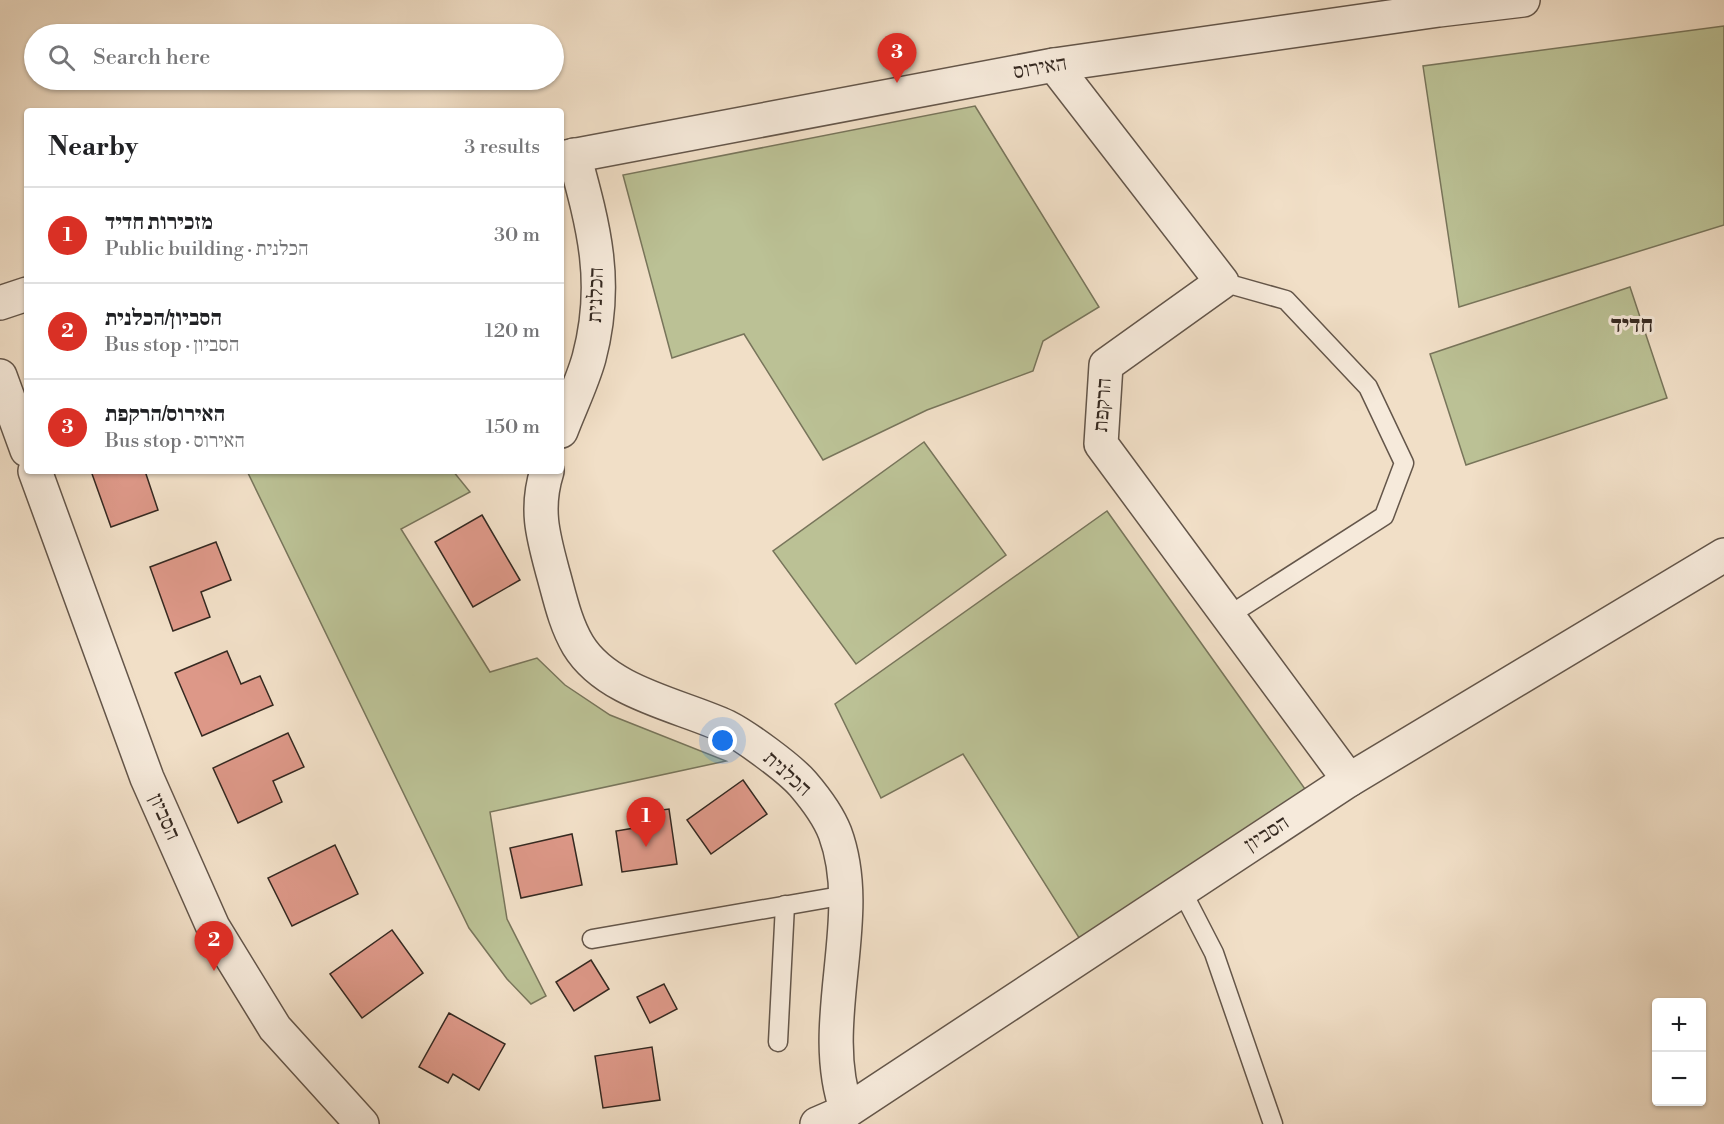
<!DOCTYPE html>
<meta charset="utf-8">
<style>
body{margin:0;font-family:"Libre Bodoni","Frank Ruhl Libre",serif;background:#f2f2f2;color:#202124}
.controls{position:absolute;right:18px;bottom:18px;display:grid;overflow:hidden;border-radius:6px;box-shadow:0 2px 4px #0004}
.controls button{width:54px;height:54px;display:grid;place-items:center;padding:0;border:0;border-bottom:2px solid #e0e0e0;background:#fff;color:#202124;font:30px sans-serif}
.you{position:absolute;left:723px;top:741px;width:21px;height:21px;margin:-15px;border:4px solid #fff;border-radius:50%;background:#1a73e8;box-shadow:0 0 0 9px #1a73e833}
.badge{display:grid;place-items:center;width:39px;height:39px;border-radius:50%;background:#d93025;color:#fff;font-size:20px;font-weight:700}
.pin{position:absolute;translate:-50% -50px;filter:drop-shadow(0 2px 3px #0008)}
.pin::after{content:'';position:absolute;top:32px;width:21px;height:18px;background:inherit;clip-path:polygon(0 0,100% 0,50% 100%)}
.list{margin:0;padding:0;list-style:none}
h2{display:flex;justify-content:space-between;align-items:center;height:78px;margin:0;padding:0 24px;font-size:26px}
h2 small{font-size:20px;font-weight:400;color:#757577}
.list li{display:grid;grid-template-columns:39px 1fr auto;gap:18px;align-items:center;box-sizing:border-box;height:96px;padding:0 24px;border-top:2px solid #e0e0e0}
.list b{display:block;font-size:22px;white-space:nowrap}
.list p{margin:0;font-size:20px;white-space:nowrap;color:#757577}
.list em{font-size:20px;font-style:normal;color:#757577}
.icon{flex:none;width:33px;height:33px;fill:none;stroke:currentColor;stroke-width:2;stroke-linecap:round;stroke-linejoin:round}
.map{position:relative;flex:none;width:1724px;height:1124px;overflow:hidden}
.search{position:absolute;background:#fff;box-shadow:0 2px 4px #0004;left:24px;top:24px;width:540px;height:66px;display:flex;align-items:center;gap:15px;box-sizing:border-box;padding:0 21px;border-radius:33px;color:#757577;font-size:22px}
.panel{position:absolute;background:#fff;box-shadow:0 2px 4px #0004;left:24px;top:108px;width:540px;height:366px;border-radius:6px}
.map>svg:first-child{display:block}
</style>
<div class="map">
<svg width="1724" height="1124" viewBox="0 0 1724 1124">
<rect width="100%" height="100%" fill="#f1dfc7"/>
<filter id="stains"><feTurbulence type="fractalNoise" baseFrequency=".00333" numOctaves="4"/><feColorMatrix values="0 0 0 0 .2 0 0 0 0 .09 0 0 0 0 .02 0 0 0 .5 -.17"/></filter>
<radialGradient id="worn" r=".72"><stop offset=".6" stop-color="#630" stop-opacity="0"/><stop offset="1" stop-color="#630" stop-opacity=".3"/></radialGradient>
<g fill="#bbc195" stroke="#78755b" stroke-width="1.5">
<path d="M1724,26v199l-265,82 -36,-241z"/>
<path d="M975,106l124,201 -56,34 -10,30 -106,39 -104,50 -79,-126 -72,24 -49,-183z"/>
<path d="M1630,287l37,111 -201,67 -36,-111z"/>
<path d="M924,442l82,113 -150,109 -83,-113z"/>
<path d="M247,471h206l17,21 -69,37 89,143 47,-14 28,27 45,30 116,46 -236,51 17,107 39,77 -15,8 -24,-25 -38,-51z"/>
<path d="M1107,511l208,292 -227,149 -125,-198 -82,44 -46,-94z"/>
</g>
<g fill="#dd9888" stroke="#352921" stroke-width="1.5">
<path d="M91,471h54l13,39 -47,17z"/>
<path d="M482,515l38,65 -47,27 -38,-65z"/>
<path d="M216,542l15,38 -30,12 9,25 -37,14 -23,-64z"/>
<path d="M227,651l14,33 19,-8 13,29 -71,31 -27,-63z"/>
<path d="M288,733l16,34 -31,14 9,21 -44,21 -25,-55z"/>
<path d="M743,780l24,34 -56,40 -24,-34z"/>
<path d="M669,809l8,55 -55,8 -6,-41 18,-3 -1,-14z"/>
<path d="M572,834l10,51 -61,13 -11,-50z"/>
<path d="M335,845l23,49 -66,32 -24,-48z"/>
<path d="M392,930l31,43 -61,45 -32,-44z"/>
<path d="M591,960l18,29 -35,22 -18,-29z"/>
<path d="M664,984l13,25 -27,14 -13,-26z"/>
<path d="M449,1013l56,31 -26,46 -26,-16 -5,9 -29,-16z"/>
<path d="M652,1047l8,53 -57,8 -8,-52z"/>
</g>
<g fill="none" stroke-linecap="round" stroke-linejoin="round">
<defs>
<g id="lane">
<path d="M1222,282l64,18 82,87 36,76 -20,53 -156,100"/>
<path d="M1182,891l32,62 59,171"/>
<path d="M592,939l254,-44"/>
<path d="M778,1042l7,-137"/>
</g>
<g id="street">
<path d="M1054,65l168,217 -116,83 -5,79 248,336"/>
<path d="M561,158l493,-93 385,-55 84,-10"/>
<path d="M0,303l27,-9"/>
<path d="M0,376l27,74"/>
<path d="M561,431c9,-24 21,-48 28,-73 20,-75 5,-130 -15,-203"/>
<path d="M35,471l112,307 66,149 62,101 87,96"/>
<path d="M547,471c-12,38 -4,65 6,102 7,25 12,50 25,72 29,48 102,60 149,82 18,9 62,41 76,57 12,14 25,31 32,49 32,86 -20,189 12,278"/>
<path d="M817,1124l30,-13 502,-331 375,-225"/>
</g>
</defs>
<use href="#lane" stroke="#64564a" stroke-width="21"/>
<use href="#street" stroke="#64564a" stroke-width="36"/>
<use href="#lane" stroke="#f6eadb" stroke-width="18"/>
<use href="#street" stroke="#f6eadb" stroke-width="33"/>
</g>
<g text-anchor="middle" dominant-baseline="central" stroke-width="6" stroke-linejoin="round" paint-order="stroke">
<g font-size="21" fill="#352921" stroke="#f6eadb">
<text transform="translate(1040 68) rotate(-10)">האירוס</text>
<text transform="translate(596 295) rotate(-88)">הכלנית</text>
<text transform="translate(1103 405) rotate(-86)">הרקפת</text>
<text transform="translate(787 774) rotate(42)">הכלנית</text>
<text transform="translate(164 817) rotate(66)">הסביון</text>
<text transform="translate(1267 834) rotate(-33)">הסביון</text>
</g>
<g font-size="24" font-weight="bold" fill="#352921" stroke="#f6eadb">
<text x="1632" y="325">חדיד</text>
</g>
</g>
<rect width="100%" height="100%" filter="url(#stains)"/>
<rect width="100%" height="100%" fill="url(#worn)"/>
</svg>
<div class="controls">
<button>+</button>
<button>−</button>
</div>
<div class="you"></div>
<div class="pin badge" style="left:646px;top:847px">1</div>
<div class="pin badge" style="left:214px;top:971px">2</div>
<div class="pin badge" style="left:897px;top:83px">3</div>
<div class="search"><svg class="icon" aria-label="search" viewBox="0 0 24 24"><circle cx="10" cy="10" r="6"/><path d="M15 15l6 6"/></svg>Search here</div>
<section class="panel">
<h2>Nearby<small>3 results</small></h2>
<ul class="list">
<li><span class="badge">1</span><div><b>מזכירות חדיד</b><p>Public building · הכלנית</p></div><em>30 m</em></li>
<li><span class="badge">2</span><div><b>הסביון/הכלנית</b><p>Bus stop · הסביון</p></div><em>120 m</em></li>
<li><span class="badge">3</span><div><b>האירוס/הרקפת</b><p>Bus stop · האירוס</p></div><em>150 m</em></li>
</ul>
</section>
</div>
